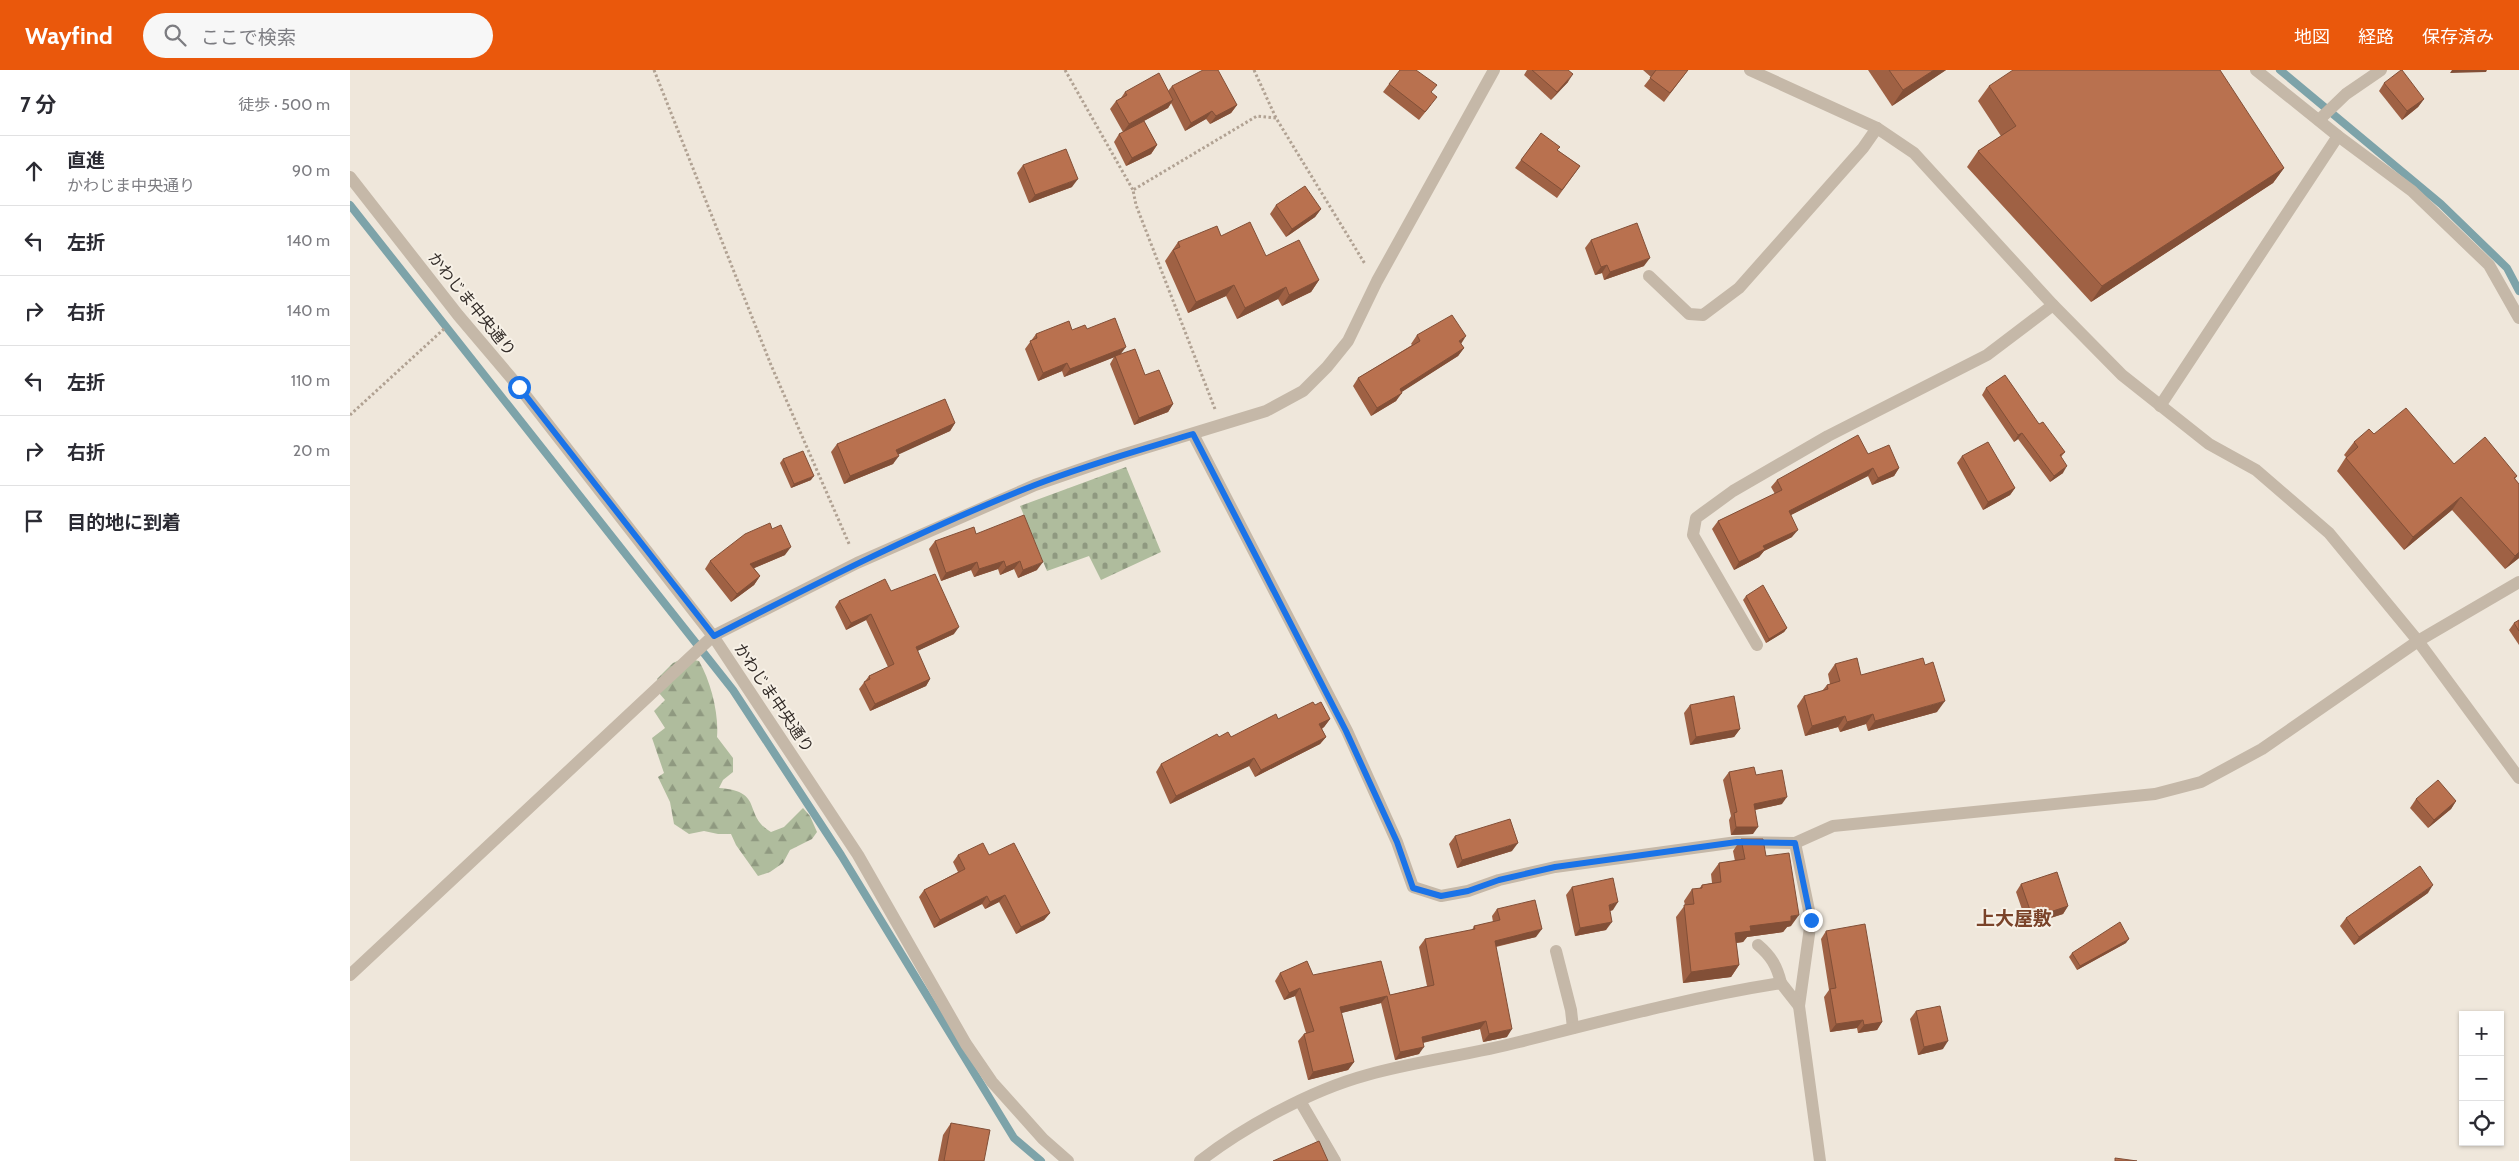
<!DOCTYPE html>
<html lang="ja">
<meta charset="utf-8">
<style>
body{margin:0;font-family:Cabin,"Noto Sans JP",sans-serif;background:#f7f7f7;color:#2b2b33}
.controls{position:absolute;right:15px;bottom:15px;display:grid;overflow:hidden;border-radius:0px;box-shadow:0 1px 4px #0004}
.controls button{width:45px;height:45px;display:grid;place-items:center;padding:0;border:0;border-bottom:1px solid #e1e1e2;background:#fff;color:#2b2b33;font:25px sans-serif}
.stop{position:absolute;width:15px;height:15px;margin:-11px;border:4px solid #1a73e8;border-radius:50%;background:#fff}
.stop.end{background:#1a73e8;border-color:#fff;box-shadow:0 1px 5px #0008}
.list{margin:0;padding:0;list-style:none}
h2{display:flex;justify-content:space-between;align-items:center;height:65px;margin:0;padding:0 20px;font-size:21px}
h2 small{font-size:16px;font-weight:400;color:#7c7c81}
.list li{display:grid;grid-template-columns:32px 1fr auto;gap:15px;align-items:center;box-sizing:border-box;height:70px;padding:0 20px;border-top:1px solid #e1e1e2}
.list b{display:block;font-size:19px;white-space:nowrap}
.list p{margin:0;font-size:16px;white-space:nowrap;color:#7c7c81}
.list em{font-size:16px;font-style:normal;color:#7c7c81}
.icon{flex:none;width:28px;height:28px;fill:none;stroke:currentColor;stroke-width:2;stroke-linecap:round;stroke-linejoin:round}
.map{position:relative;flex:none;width:2169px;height:1091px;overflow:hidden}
header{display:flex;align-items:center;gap:30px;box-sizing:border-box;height:70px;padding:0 25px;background:#ea580c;color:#fff}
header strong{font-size:24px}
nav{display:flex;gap:28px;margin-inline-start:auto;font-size:18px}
.search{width:350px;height:45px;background:#f7f7f7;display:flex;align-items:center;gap:12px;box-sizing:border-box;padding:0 18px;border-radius:28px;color:#7c7c81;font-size:19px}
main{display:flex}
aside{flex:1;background:#fff}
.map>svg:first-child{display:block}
</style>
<header>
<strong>Wayfind</strong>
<div class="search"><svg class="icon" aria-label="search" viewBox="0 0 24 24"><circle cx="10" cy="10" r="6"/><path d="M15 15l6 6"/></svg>ここで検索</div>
<nav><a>地図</a><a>経路</a><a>保存済み</a></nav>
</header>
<main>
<aside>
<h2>7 分<small>徒歩 · 500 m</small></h2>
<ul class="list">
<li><svg class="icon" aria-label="ahead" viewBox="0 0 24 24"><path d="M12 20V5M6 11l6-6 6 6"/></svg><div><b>直進</b><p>かわじま中央通り</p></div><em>90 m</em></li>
<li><svg class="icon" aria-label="left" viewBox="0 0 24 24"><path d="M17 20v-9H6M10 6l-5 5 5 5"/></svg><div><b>左折</b></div><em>140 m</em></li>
<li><svg class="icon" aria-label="right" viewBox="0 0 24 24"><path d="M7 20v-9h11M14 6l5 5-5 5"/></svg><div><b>右折</b></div><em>140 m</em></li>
<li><svg class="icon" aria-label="left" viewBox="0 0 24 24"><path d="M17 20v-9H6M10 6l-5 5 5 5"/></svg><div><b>左折</b></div><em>110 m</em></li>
<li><svg class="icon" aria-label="right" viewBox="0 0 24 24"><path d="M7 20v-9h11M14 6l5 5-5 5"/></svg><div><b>右折</b></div><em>20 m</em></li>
<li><svg class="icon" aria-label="arrive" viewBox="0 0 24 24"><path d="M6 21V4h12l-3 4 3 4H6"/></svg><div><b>目的地に到着</b></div></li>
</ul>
</aside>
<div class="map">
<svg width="2169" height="1091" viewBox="0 0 2169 1091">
<defs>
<pattern id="forest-firs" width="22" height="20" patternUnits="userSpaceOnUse" patternTransform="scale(1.25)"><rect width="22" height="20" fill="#afbc9d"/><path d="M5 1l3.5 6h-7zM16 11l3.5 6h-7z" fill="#8f9980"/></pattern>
<pattern id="cemetery-stones" width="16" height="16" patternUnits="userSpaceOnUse" patternTransform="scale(1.25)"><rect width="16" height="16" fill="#afbc9d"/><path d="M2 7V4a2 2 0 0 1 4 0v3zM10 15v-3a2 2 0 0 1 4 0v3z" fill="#8f9980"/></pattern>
</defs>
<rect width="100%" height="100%" fill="#efe7db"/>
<path fill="url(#forest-firs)" d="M334,588l15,3c12,21 20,53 18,76l16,21v14l-10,8 -4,8c46,3 23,27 52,44l13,-5 19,-19 7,8 7,16 -5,7 -22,11 -7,13 -13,9 -12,4 -22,-31 -5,-11h-13l-14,-3 -15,3 -15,-10 -4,-22 -12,-25 6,-4 -12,-35 13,-10 -11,-17 11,-11 -6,-7 -2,-14 16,-16z"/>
<path fill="url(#cemetery-stones)" d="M776,397l35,85 -60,28 -12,-24 -42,15 -27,-65z"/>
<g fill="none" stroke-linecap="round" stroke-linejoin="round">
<g stroke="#7da3a9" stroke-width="8">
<path d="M1930,0l161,134 66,64 12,23"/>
<path d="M0,135l383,485 108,165 173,283 27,23"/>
</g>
<g stroke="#b1a293" stroke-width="3" stroke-dasharray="2.5 2.5" stroke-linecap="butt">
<path d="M304,0l117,295 79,181"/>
<path d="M715,0l68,120"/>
<path d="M904,0l22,48 89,146"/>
<path d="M865,339l-79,-204 -3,-15 124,-74 19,2"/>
<path d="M0,345l95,-87"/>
</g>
<g stroke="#c5b8a8" stroke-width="12">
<path d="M1400,0l127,58 37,25 139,152 69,70 87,69 47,26 73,63 89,108 101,137"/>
<path d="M1906,0l82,66 74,55 77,74 30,53"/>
<path d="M1969,50l27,-26 35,-24"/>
<path d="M0,107l108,138 61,72 194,249 145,219 108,189 26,38 51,57 25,22"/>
<path d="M1299,206l40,38 14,1 36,-27 124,-140 14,-20"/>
<path d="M1810,336l178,-270"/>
<path d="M843,364l154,297 50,111 16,45 28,9 27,-5 31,-11 56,-13 182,-25 58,1 38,-17 322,-32 46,-12 61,-33 156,-108 101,-59"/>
<path d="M1407,575l-64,-110 3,-17 37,-27 95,-55 159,-81 66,-50"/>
<path d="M1445,773l16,77 -12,86 21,155"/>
<path d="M1408,875c13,11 19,21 23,38"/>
<path d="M1206,881l15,59 2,18"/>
<path d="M0,905l363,-339 144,-73 178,-78 87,-30 144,-44 37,-20 24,-24 21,-26 29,-60 117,-211"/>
<path d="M950,1031l35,60"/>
<path d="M850,1091c45,-35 112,-71 167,-86 50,-14 102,-20 152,-33 87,-22 173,-45 262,-59l18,23"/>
</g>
</g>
<g fill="#9f6144">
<path d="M1177,0h41v12l-17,18 -27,-25z"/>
<path d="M1293,0h45l-24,32 -20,-16 7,-9z"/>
<path d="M1518,0h78l-54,36z"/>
<path d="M2034,13l40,16 -6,8 -16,13 -23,-29z"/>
<path d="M1039,14l42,9v12l-12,15 -36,-28z"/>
<path d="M822,16l65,19 -6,8 -21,11 -4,-5 -21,12 -14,-28 -3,5 -24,13 13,24 -6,9 -25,12 -12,-24 5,-8 4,-2 -13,-23 6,-8 5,-3 4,-6 43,-1z"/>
<path d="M1639,16l295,82 -11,15 -182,119 -124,-135 11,-16 23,-15 -23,-35z"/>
<path d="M1191,63l16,17 23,16 -23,32 -42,-30z"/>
<path d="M673,95l49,22 -43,16 -12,-30z"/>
<path d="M926,135l45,4 -6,8 -29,20 -16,-23z"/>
<path d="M871,166l45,20 53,24 -8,12 -29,14 -4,-7 -41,20 -11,-23 -38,17 -23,-52 13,-19z"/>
<path d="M1241,170l53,26 -40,14 -2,-7 -7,2 -10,-27z"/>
<path d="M737,259l34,25 24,21 28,29 -5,8 -34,13 -24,-61 4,-7 -50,20 -2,-6 -24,10 -13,-32 11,-15 36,-4z"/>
<path d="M1067,265l44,9 3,4 -6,8 -57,36 -5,9 -25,15 -18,-30 5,-8 54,-33 -1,-1z"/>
<path d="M1636,318l53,36 26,28 -4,5 2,16 -13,9 -32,-43 -4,3 -32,-47z"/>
<path d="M605,353l-5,8 -52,23 -5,10 -49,20 -13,-32 6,-8z"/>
<path d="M2024,364l80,30 63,12 -2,3 4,5v74l-14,11 -53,-59 -48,40 -67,-79 9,-14 -2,-2 10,-13z"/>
<path d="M1518,384l31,14 -5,8 -22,9 -4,-9 -77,39 1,22 -28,14 -5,6 -25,13 -22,-41 6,-8 57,-27 -4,-7 6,-7z"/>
<path d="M1612,386l53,32 -5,7 -27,15 -26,-47z"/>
<path d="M433,389l28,21 -20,8 -11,-25z"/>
<path d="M422,459l13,26 -31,13 6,8 -6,9 -23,17 -26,-33 5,-8z"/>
<path d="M626,464l61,36 -19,8 -4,-9 -14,6 -2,-6 -24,8 -3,-7 -30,11 -12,-32 6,-8z"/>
<path d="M541,521l63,43 -37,17 13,28 -4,7 -56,25 -11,-22 10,-13 19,-9 -22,-47 -20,10 -11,-23 4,-6z"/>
<path d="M1396,526l41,32 -3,4 -18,11 -23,-43z"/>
<path d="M2169,550v25l-10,-15 5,-7z"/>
<path d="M1485,594l26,11 76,37 -69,19 -2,-7 -26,8 -2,-5 -33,9 -8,-30 7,-10 18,-5 5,-6 3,-1 -2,-10z"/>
<path d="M965,635l15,14 -6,8 -2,2 4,8 -6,7 -65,33 -6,-11 -79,38 -14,-32 5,-8 58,-27h12z"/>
<path d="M1340,635l50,24 -6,8 -44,8 -6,-32z"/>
<path d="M1379,702l53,32 -27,6 -2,24 -22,1 -2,-15 2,-4 -8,-36z"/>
<path d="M2066,729l40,2 -5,8 -23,19 -18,-20z"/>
<path d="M1105,766l57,15 -55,17 -8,-24z"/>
<path d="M1391,769l25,17 25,70 -4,1 -4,5 -36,5 -4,5 -7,1 3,22 -8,12 -48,6 -7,-66 9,-12 -1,-4 8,-12h7l3,-4 10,-2 -1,-9 8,-11 16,-2 -2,-10z"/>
<path d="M608,785h31l61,58 -6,7 -28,14 -17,-32 -14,7 -3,-5 -48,24 -15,-31 5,-7 34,-18 -5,-10z"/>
<path d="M1671,814l47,22 -5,8 -25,8 -1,-5 -11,4 -10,-29z"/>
<path d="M1222,817l41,23 -3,1 -4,19 -31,6 -9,-41z"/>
<path d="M2078,823l-74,52 -14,-19 6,-8z"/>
<path d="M1147,839l39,28 -40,10 11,90 -24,5 -3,-13 -57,14 -4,11 -24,6 -14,-57 -40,10 13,49 -6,8 -40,10 -10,-39 6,-7 2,-1 -11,-37 -11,4 -9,-19 5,-8 33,2 77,20 37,-9 -8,-39 6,-8 47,-9 2,-4 19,-4 -1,-6z"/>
<path d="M1476,861l56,91 -5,8 -19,3 -1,-5 -27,4 -6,-35 5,-7 -8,-51z"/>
<path d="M1776,873l-49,27 -8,-13 3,-4z"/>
<path d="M1566,941l27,38 -25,6 -8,-36z"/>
<path d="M601,1053l33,38h-46l5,-26z"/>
</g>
<g fill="#824f37">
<path d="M1584,0h12l-54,36 11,-16z"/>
<path d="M2102,0h35l-1,2 -36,1z"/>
<path d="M1223,4l-5,8 -17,18 6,-8z"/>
<path d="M2074,29l-6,8 -16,13 5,-9z"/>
<path d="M823,30l-5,8 -45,24 6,-8z"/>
<path d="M887,35l-6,8 -21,11 6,-8z"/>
<path d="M862,41l-6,8 -21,12 6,-8z"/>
<path d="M807,75l-6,9 -25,12 6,-8z"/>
<path d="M1934,98l-11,15 -182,119 11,-16z"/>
<path d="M728,109l-6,8 -43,16 6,-8z"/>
<path d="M971,139l-6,8 -29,20 6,-8z"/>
<path d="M1300,188l-6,8 -40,14 6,-8z"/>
<path d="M1257,195l-5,8 -7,2 6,-8z"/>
<path d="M969,210l-8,12 -29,14 7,-11z"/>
<path d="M884,215l-8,11 -38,17 8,-11z"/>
<path d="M936,217l-8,12 -41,20 8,-11z"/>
<path d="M1116,266l-5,8 -2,-3z"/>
<path d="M776,277l-6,8 -56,22 6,-8z"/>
<path d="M1114,278l-6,8 -64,41 6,-8z"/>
<path d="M717,293l-5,8 -24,10 5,-8z"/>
<path d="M1052,323l-6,8 -25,15 6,-8z"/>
<path d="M823,334l-5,8 -34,13 5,-7z"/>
<path d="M605,353l-5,8 -59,27 5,-8z"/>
<path d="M1672,363l-4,6 -4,3 4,-7z"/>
<path d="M549,386l-6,8 -49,20 6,-8z"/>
<path d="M1717,396l-4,7 -13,9 4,-6z"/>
<path d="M1523,398l-5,8 -85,43 6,-8z"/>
<path d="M1549,398l-5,8 -22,9 6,-7z"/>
<path d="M464,406l-3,4 -20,8 3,-4z"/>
<path d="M1665,418l-5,7 -27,15 5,-8z"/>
<path d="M2111,427l-9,13 -48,40 9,-13z"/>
<path d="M1448,460l-6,7 -28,14 -5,6 -25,13 5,-8 24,-16z"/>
<path d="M441,477l-6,8 -40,17 5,-8z"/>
<path d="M2169,482v6l-14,11 10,-13z"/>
<path d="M654,491l-6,8 -24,8 5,-8z"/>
<path d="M670,491l-6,8 -14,6 6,-8z"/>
<path d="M627,492l-6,8 -30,11 5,-8z"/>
<path d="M693,492l-6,8 -19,8 5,-8z"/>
<path d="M410,506l-6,9 -23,17 6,-8z"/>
<path d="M521,544l-5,6 -20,10 5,-7z"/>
<path d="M609,557l-5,7 -43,20 5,-7z"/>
<path d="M1437,558l-3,4 -18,11 3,-4z"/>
<path d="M580,609l-4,7 -56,25 5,-7z"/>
<path d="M1595,631l-8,11 -69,19 7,-10z"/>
<path d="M1523,644l-7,10 -26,8 7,-10z"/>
<path d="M1495,646l-7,11 -33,9 7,-10z"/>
<path d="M980,649l-6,8 -10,5 5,-8z"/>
<path d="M1390,659l-6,8 -44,8 6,-8z"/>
<path d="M976,667l-6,7 -65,33 6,-7z"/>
<path d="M904,688l-5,8 -79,38 6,-8z"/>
<path d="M1437,727l-5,7 -33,7 5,-7z"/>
<path d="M2106,731l-5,8 -23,19 6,-8z"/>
<path d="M1386,757h22l-5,7 -22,1z"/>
<path d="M1168,773l-6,8 -55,17 5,-8z"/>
<path d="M2083,815l-5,8 -74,52 5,-8z"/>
<path d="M655,825l-6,7 -14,7 5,-7z"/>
<path d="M637,826l-5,8 -48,24 6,-8z"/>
<path d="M1268,832l-5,8 -10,3 6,-8z"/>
<path d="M1718,836l-5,8 -25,8 6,-8z"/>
<path d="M1692,839l-5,8 -11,4 5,-8z"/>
<path d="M700,843l-6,7 -28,14 5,-7z"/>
<path d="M1449,845l-8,11 -4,1 -4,5 -36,5 -4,5 -16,2 8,-11 15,-7 41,-10z"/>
<path d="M1262,852l-6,8 -31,6 5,-8z"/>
<path d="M1192,859l-6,8 -47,11 6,-7z"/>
<path d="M1779,869l-3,4 -49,27 3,-4z"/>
<path d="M1389,895l-8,12 -48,6 8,-11z"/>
<path d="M950,918l-5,8 -11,4 5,-7z"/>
<path d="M1037,926l-6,7 -47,12 6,-8z"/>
<path d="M1513,950l-6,8 -27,4 6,-8z"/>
<path d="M1136,951l-6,8 -63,15 5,-7z"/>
<path d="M1532,952l-5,8 -19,3 6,-8z"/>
<path d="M1162,959l-5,8 -24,5 6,-8z"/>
<path d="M1598,971l-5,8 -25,6 6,-8z"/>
<path d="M1074,977l-5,7 -24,6 5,-8z"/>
<path d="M1004,992l-6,8 -40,10 5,-8z"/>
</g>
<g fill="#b9714f" stroke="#824f37">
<path d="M853,0h15l19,35 -21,11 -4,-5 -21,12 -19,-37z"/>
<path d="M1050,0h16l21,15 -6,7 6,5 -12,15 -36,-28z"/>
<path d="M1182,0h36l5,4 -16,18z"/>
<path d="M1306,0h32l-18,23 -20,-15z"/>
<path d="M1539,0h45l-31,20z"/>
<path d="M1663,0h207l64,98 -182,118 -124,-135 38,-25 -27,-40z"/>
<path d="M2051,0h1l22,29 -17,12 -23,-28z"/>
<path d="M809,3l14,27 -44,24 -13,-23 11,-6 -2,-3z"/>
<path d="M794,51l13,24 -25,13 -13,-24z"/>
<path d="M1191,63l19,14 -3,3 23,16 -18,24 -41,-30z"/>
<path d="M716,79l12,30 -43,16 -12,-30z"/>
<path d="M955,116l16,23 -29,20 -16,-24z"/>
<path d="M900,152l16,34 33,-16 20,40 -30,15 -3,-8 -41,21 -11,-23 -38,17 -23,-52 7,-3 -2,-5 39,-16 4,10z"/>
<path d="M1287,153l13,35 -40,14 -3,-7 -6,2 -10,-27z"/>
<path d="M1102,245l14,21 -7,5 5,7 -64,41 2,4 -25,15 -19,-30 62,-37 -3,-6z"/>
<path d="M765,248l11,29 -56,22 -3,-6 -24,10 -13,-32 7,-3 -1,-4 33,-13 3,9 13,-5 2,4z"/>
<path d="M785,279l10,26 14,-5 14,34 -34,14 -24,-62z"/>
<path d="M1655,305l34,49 4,-2 22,30 -5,3 7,11 -13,10 -32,-43 -4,2 -32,-47z"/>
<path d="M595,329l10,24 -59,27 3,6 -49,20 -13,-32z"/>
<path d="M2056,338l48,56 31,-27 32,39 -3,2 5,6v68l-4,4 -54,-59 -48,40 -67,-79 12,-11 -4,-5 15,-13 5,5z"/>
<path d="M1508,365l10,19 21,-9 10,23 -21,10 -5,-10 -84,43 9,19 -35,16 2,3 -26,13 -21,-41 64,-31 -5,-10z"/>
<path d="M1638,372l27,46 -27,14 -26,-46z"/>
<path d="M453,381l11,25 -20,8 -11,-25z"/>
<path d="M674,445l19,47 -20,8 -3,-9 -14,6 -2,-6 -25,8 -2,-7 -31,11 -11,-32 39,-14 2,7z"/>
<path d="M420,453l2,6 9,-4 10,22 -41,17 10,12 -23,18 -27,-33 35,-27z"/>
<path d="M585,504l24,53 -43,20 14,32 -55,25 -11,-22 6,-3 -1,-3 25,-12 -23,-50 -20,9 -12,-22 46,-22 6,12z"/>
<path d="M1413,515l24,43 -18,11 -23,-43z"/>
<path d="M2169,550v11l-5,-8z"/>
<path d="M1507,588l4,17 62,-17 2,7 8,-3 12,39 -70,20 -2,-7 -26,8 -2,-6 -33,10 -8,-30 24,-7 -1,-4 13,-4 -5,-17z"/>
<path d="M1384,626l6,33 -44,8 -6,-32z"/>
<path d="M963,632l2,3 6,-3 9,17 -11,5 7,13 -65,33 -7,-12 -78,38 -15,-32 56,-30 2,3 9,-5 3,5 45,-23 2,5z"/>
<path d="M1404,697l2,8 26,-5 5,27 -33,7 4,23h-22l-2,-14 3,-1 -8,-40z"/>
<path d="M2088,710l18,21 -22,19 -18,-21z"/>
<path d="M1160,749l8,24 -56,17 -7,-24z"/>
<path d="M1391,769h22l3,17 23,-3 10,62 -8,1v5l-41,5 1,5 -16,2 4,32 -48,7 -7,-67 10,-1 -2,-15 10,-1v-3l19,-3 -2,-19 26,-4z"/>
<path d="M633,773l6,12 25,-12 36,70 -29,14 -16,-32 -15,7 -3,-6 -47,24 -16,-30 41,-21 -7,-14z"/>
<path d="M2070,796l13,19 -74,52 -13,-19z"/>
<path d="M1707,802l11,34 -24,8 -2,-5 -11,4 -10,-29z"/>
<path d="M1263,808l5,24 -9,3 3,17 -32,6 -8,-41z"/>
<path d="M1185,830l7,29 -47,12 17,88 -23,5 -3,-13 -64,16 2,10 -24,5 -13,-56 -47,11 14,55 -41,10 -9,-38 10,-3 -14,-43 -11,5 -9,-20 27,-12 6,14 68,-14 9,34 44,-10 -9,-46 50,-10 -1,-3 26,-6 -3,-11z"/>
<path d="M1770,852l9,17 -49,27 -8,-13z"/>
<path d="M1515,854l17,98 -18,3 -1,-5 -27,4 -6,-35 6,-1 -10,-57z"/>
<path d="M1590,936l8,35 -24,6 -8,-36z"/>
<path d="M601,1053l39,7 -6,31h-40z"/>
<path d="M969,1071l9,20h-55z"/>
<path d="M1765,1088l22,3h-22z"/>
</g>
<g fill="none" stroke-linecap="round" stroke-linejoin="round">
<path stroke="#1a73e8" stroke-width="6" d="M169,317l195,249c105,-54 211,-108 321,-151 51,-20 105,-35 158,-51l153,297 51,111 16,46 28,8 27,-5 31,-11 56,-13 182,-25 58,1 16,77"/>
</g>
<g text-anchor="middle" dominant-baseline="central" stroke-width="4" stroke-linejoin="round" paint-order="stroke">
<g font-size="16" fill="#332c28" stroke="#f7f1e7">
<text transform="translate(122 234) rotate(51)">かわじま中央通り</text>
<text transform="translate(424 628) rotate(56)">かわじま中央通り</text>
</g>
<g font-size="19" font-weight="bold" fill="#7a4329" stroke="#f7f1e7">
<text x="1664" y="848">上大屋敷</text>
</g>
</g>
</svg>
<div class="controls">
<button>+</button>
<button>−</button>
<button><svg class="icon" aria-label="locate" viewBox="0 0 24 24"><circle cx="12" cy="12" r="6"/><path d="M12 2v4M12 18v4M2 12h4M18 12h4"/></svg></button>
</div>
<div class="stop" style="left:169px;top:317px"></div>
<div class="stop end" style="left:1461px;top:850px"></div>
</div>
</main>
